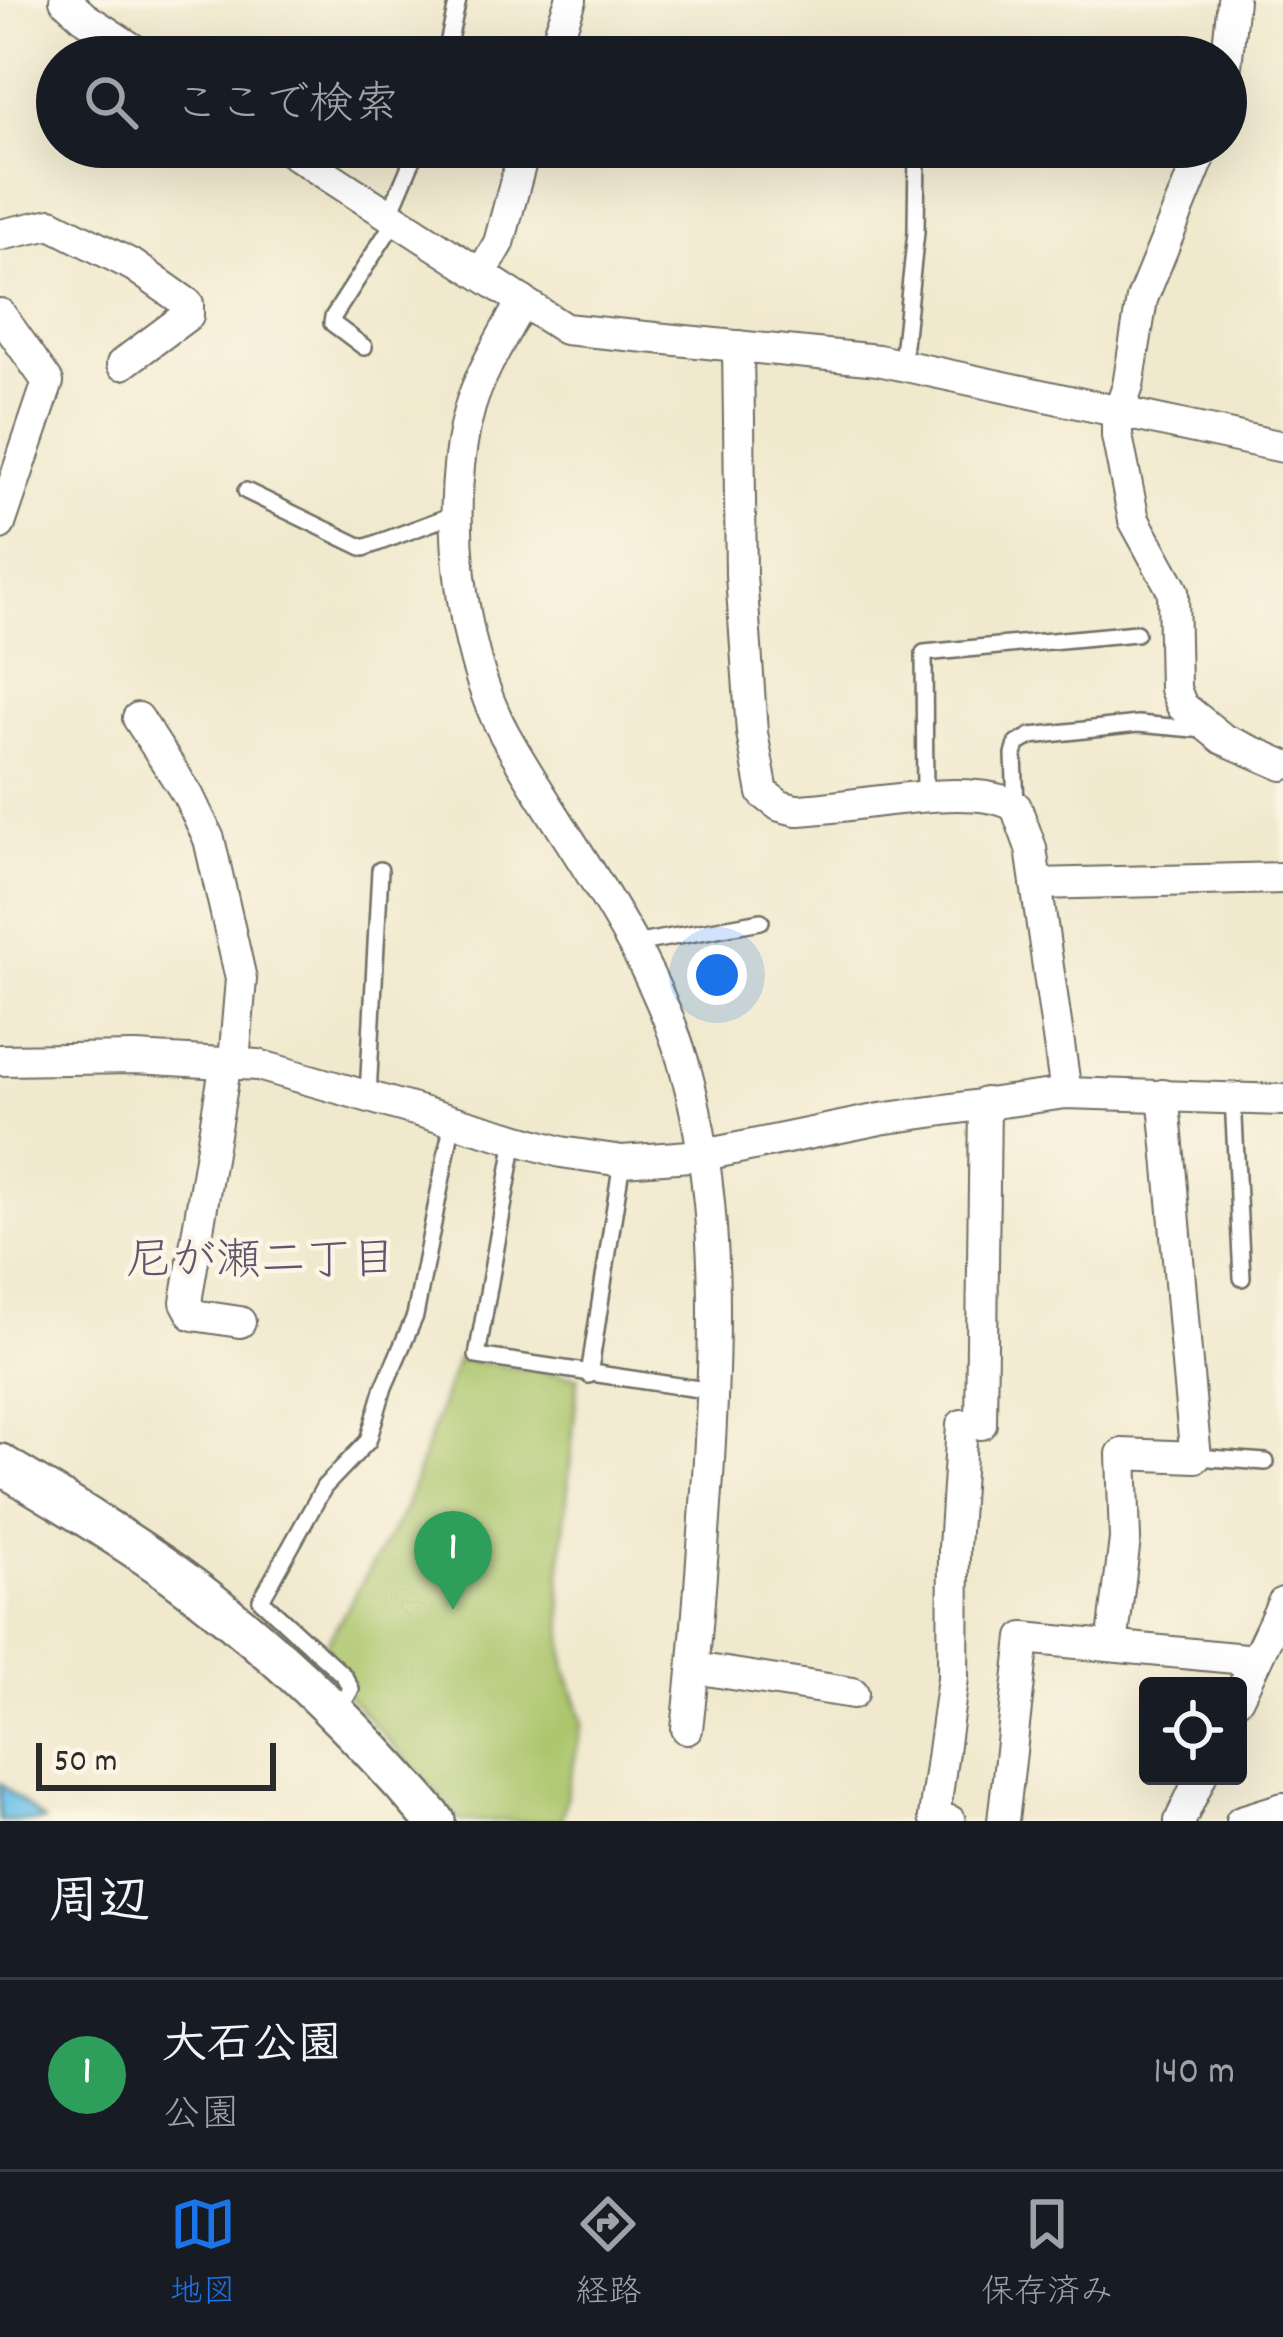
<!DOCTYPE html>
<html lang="ja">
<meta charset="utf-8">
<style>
body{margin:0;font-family:Dekko,"Klee One",sans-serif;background:#242831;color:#f1f3f6}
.controls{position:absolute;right:36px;bottom:36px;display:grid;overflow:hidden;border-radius:12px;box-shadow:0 12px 48px #0002}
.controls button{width:108px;height:108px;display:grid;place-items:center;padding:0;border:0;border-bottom:3px solid #363941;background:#171b24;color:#f1f3f6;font:60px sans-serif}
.scale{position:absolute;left:36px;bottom:30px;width:240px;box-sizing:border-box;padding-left:12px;border:6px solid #2b2b2b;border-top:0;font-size:33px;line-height:42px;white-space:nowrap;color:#2b2b2b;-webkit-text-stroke:9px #fcf5e5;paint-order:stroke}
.you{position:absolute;left:717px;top:975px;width:42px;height:42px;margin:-30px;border:9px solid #fff;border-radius:50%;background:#1a73e8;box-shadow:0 0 0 18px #1a73e833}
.badge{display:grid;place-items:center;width:78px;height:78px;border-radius:50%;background:#1a73e8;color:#fff;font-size:39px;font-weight:700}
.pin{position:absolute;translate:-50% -99px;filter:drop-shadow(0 3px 6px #0008)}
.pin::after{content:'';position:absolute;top:63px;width:42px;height:36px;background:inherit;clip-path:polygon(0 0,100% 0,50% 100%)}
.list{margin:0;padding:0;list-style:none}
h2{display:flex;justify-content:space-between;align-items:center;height:156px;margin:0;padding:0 48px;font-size:51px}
h2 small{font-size:39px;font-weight:400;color:#9ea1a6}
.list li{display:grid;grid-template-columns:78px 1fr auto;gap:36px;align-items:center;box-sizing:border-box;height:192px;padding:0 48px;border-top:3px solid #363941}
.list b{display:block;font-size:45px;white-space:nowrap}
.list p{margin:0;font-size:39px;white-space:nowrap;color:#9ea1a6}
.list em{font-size:39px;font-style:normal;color:#9ea1a6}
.icon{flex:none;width:66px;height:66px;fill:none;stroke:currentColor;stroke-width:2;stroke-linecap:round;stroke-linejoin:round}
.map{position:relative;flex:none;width:1283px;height:1821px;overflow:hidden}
.search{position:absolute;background:#171b24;box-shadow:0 12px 48px #0002;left:36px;right:36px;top:36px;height:132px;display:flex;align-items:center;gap:30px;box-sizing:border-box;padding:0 42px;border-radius:66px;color:#9ea1a6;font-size:45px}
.sheet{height:348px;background:#171b24}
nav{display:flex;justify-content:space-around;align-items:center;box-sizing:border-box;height:168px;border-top:3px solid #363941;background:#171b24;font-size:33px;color:#9ea1a6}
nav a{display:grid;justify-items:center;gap:6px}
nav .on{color:#1a73e8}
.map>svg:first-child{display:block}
</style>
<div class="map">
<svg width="1283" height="1821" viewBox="0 0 1283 1821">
<rect width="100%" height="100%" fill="#fcf5e5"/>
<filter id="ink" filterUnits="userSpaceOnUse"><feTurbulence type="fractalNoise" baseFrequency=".00833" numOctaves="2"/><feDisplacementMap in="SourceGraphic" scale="24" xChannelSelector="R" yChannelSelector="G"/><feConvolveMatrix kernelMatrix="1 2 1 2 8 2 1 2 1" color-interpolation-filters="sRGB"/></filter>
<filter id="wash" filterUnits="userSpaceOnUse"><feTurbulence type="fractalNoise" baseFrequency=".004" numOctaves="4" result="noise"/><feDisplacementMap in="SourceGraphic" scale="48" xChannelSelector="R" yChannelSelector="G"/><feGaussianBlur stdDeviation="2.7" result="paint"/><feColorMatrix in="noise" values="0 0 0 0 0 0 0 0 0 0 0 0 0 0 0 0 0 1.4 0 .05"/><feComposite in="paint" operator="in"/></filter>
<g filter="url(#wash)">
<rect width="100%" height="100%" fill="#f1e9ce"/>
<path fill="#acc66d" stroke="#6c784c" stroke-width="3" d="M457,1359l121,18 -18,198 5,91 18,55 -22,100h-100l-131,-145 -3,-34 78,-133z"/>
<path fill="#6cc1e9" stroke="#4c768a" stroke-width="3" d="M0,1783l44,38h-44z"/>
</g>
<g filter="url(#ink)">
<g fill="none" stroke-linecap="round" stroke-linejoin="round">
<defs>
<g id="service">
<path d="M445,57l13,-57"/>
<path d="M389,215l29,-68"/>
<path d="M364,347l-32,-24 1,-6 63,-98"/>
<path d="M902,364l14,-132 1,-85"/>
<path d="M246,491l118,57 94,-35"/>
<path d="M925,798l-1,-145 212,-20"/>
<path d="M1016,807l-2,-52 3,-11 14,-8 107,-12 67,6"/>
<path d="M634,944l127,-23"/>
<path d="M368,1095l12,-225"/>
<path d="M1233,1098l9,180"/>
<path d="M515,1139l-38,217 235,35"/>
<path d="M589,1375l33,-214"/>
<path d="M1196,1457l70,5"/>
<path d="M337,1713l14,-24 -7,-13 -83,-76 63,-113 44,-46 16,-54 31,-71 38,-196"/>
</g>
<g id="minor">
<path d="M65,0l19,17 61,40"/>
<path d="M551,57l20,-57"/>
<path d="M1226,66l7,-66"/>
<path d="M284,147l281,182 313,31 405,87"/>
<path d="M1204,147l-62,152 -14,87 -11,31v19l17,84 39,71 2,98 7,17 41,33 60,26"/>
<path d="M0,235l51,-11 83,42 54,38v11l-66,49"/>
<path d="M481,274l18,-31 26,-96"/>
<path d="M522,301c-18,34 -41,69 -52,106 -27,92 -12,244 35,328 66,117 153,218 185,352 31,128 26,259 18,389 -6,84 -11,169 -21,253"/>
<path d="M0,314l48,68 -48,142"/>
<path d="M738,346l3,229 11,158 11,60 17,13 16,4c53,-1 179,-31 220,-3l15,41 35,245"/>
<path d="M138,718l51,79 20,42 32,140 -7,83"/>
<path d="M1036,884l247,-6"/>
<path d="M0,1060l136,-2 122,7 303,87 61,9 82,-6 176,-36 186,-26 217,7"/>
<path d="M226,1062l-40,240 7,13 47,7"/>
<path d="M1112,1646l13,-107 -3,-85 74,3c-13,-121 -20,-241 -33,-362"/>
<path d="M694,1668l159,25"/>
<path d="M1238,1698l45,-95"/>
<path d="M950,1821l-16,-4 19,-139 1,-130 8,-123 19,-1 4,-321"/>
<path d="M1003,1821l21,-183 232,22"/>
<path d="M1180,1821l21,-45"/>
<path d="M1241,1821l42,-13"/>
</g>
<path id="tertiary" d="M0,1464c58,35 117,70 172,109 98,71 185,156 263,248"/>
</defs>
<use href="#service" stroke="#706e64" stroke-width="20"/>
<use href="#minor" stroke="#706e64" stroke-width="34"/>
<use href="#tertiary" stroke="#706e64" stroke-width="44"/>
<use href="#service" stroke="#fff" stroke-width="15"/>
<use href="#minor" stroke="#fff" stroke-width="30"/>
<use href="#tertiary" stroke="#fff" stroke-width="39"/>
</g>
</g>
<g text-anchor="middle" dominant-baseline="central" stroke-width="9" stroke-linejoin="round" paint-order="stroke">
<g font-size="45" fill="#60566e" stroke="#fcf5e5">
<text x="261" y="1264">尼が瀬二丁目</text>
</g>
</g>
</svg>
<div class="controls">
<button><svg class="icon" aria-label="locate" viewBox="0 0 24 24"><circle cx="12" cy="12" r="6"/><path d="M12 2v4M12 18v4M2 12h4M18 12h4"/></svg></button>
</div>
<div class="scale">50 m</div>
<div class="you"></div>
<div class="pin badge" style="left:453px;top:1610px;background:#2e9e5b">1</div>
<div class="search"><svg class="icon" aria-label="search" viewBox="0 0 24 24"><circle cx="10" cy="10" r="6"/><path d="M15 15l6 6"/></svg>ここで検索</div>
</div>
<section class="sheet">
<h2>周辺<small></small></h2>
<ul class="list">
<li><span class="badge" style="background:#2e9e5b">1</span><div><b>大石公園</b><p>公園</p></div><em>140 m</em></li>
</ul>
</section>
<nav>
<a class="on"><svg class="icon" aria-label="map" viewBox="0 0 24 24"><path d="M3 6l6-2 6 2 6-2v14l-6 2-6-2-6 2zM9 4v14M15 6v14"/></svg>地図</a>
<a><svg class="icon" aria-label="directions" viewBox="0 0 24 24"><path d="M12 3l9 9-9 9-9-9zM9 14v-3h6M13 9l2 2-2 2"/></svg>経路</a>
<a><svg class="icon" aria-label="saved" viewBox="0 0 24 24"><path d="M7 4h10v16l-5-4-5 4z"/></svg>保存済み</a>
</nav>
